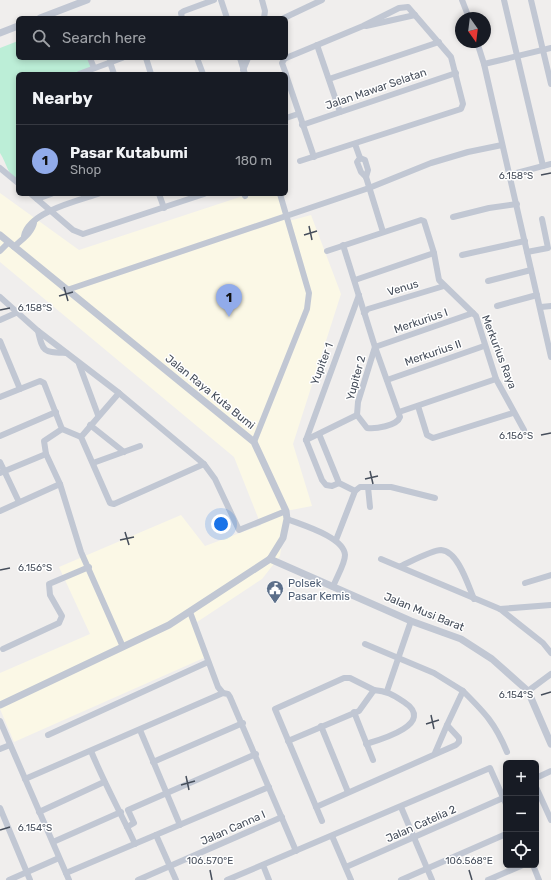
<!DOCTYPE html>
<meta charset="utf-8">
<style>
body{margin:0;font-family:Rubik,sans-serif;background:#20242c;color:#f1f3f6}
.controls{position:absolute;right:12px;bottom:12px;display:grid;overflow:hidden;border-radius:6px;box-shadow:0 2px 6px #0003}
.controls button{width:36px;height:36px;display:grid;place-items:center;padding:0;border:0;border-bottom:1px solid #363941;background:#171b24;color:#f1f3f6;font:20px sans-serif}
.compass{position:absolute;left:455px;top:12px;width:36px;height:36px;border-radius:50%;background:#171b24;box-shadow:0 2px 6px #0003;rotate:166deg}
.you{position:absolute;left:221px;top:524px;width:14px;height:14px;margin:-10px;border:3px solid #fff;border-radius:50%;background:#1a73e8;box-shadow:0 0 0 6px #1a73e833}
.badge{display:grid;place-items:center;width:26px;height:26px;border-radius:50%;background:#91abea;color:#111;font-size:13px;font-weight:700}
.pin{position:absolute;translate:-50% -33px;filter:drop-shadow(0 1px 2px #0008)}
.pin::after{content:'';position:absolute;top:21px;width:14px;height:12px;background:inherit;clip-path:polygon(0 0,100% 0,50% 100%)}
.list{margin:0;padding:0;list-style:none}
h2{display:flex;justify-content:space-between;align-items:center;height:52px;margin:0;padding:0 16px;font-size:17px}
h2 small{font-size:13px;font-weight:400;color:#9ea1a6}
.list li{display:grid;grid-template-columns:26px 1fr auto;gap:12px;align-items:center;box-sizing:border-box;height:72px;padding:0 16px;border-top:1px solid #363941}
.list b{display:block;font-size:15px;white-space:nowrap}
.list p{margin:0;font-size:13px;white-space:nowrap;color:#9ea1a6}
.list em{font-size:13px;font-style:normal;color:#9ea1a6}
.icon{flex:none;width:22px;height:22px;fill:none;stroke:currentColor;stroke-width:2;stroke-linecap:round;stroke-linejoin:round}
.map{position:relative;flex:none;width:551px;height:880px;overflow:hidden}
.search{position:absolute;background:#171b24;box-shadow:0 2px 6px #0003;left:16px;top:16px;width:272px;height:44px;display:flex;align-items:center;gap:10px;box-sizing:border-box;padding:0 14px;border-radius:6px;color:#9ea1a6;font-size:15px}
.panel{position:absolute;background:#171b24;box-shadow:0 2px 6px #0003;left:16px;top:72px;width:272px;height:124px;border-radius:6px}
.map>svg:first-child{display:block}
</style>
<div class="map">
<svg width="551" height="880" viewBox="0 0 551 880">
<rect width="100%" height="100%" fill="#f0eeed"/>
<path fill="#fbf8e6" d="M0,193l79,57 170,-56h30l10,27 22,-6 30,79 -48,150 19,62 -26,5 -6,45 -18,23 -68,45 12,33 -192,85 -14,-33v-36l90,-39 -31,-67 122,-52 24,31 56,-21 -27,-68 -234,-195z"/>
<path fill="#bceed7" d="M18,41v17h72l4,10 -15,6h-61v109c-10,-8 -11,-19 -18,-30v-105z"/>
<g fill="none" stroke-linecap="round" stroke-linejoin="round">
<g stroke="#c1c7d3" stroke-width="6">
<path d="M221,0l6,18"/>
<path d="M262,0l3,11 -1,7"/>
<path d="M462,0l7,18"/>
<path d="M504,0l39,166"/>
<path d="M531,0l20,84"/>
<path d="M182,18l-1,-5 3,-2 30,-11"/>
<path d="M284,18l38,-18"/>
<path d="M366,26l49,-11"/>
<path d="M477,42l7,22 67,293"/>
<path d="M317,45l23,67"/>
<path d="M90,58l4,10"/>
<path d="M146,58l5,16"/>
<path d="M197,58l6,16"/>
<path d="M240,58l5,16"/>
<path d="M285,58l-3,5 4,11"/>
<path d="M286,58l77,-32 36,-18 9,-1 43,50 12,47 -2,5 -161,52"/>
<path d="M110,62l4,12"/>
<path d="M484,64l67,-16"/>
<path d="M243,70l5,-12"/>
<path d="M79,74l43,-16"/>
<path d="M286,75l28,82"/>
<path d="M329,79l110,-37"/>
<path d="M286,118l12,-4"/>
<path d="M302,125l154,-52"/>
<path d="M355,144l5,14 -3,4 4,10 5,5 17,55"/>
<path d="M360,158l5,2 3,10 -2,7"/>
<path d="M0,168l18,15"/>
<path d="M509,175l42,-11"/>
<path d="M31,194l42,36 10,4 121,-40"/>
<path d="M159,194l5,14"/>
<path d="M244,194l1,2"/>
<path d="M37,199l14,-5"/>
<path d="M453,217l36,-9 28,-4"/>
<path d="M24,236c5,-24 53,-35 74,-42"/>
<path d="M343,245l32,102 25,70c-3,9 -25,12 -33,11l-10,-13"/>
<path d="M14,247c7,-7 18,-14 20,-24"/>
<path d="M0,251l8,-8"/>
<path d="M327,251l94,-31 3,1 10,32 5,27 37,36 20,63 28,51"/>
<path d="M527,252l21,-4 -6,-29"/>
<path d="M462,255l63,-14"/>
<path d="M355,280l79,-27"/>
<path d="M488,281l43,-11"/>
<path d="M67,290l302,-102 62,-25 37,-11 34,-7"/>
<path d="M0,297l38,34 81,62 85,71 11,15 24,51 47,-19"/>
<path d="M497,306l40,-11"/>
<path d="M541,307l10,-1"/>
<path d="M364,313l4,-4 76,-23"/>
<path d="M0,320l18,-8"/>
<path d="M38,331c5,22 6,21 28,22"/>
<path d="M0,341l20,48"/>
<path d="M79,364l19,51"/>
<path d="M387,380l97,-34"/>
<path d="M119,393l-38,44 29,66 4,1 90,-40"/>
<path d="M0,397l40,-16 4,2 18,46 -18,12 2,13 14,30 21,68 42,95"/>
<path d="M418,406l9,29 6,3 80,-25"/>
<path d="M399,412l97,-33"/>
<path d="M357,415l1,-13 17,-55 98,-34"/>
<path d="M90,425l34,27"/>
<path d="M62,429l19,8"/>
<path d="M319,434l20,49 16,8"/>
<path d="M0,436l56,-24"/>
<path d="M306,440l53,-145"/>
<path d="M306,440l16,40 4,5 6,1 7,-3"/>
<path d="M306,440l51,-25"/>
<path d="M254,442l53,-133 2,-16 -29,-99"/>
<path d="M0,462l19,40"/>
<path d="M93,463l47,-17"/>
<path d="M0,473l46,-19"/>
<path d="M368,487l2,20"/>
<path d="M0,511l60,-27"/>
<path d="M287,519c15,6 57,18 58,36 0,9 -9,23 -12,32"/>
<path d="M336,540l19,-49 5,-4h31l44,11"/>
<path d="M381,559l119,50 43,34 8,10"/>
<path d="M401,566c9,-4 31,-16 40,-16 17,1 27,35 33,49"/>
<path d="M525,583l26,-8"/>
<path d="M500,609l51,-4"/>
<path d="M190,612l28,75 5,6 5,1 2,3 66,154"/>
<path d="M365,644l69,29 29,18 -16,34"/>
<path d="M3,649l56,-26 3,-7 -12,-21 -1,-11 40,-17"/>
<path d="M387,691l24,-70"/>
<path d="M463,691c22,22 32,32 44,61"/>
<path d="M528,691l23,-17"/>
<path d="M354,712l19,48"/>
<path d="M0,721l69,159"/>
<path d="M321,726l27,66"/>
<path d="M140,730l40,95"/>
<path d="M48,735l160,-73"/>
<path d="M288,741l71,-30 15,-21c13,1 19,5 30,12 32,21 -21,37 -38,42"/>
<path d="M0,749l10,-4"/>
<path d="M91,751c13,32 30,62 44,93"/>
<path d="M153,762l90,-39"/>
<path d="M536,778l15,-7"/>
<path d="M25,779l198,-86"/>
<path d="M536,787l15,33"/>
<path d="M316,807l140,-62 3,-3v-4l-12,-13 -12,28"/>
<path d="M401,807l31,73"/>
<path d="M0,808l30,72"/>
<path d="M39,812l65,-30"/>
<path d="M322,821l-47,-112 69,-31h6l24,12"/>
<path d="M127,827l7,-4 -6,-13 128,-56"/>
<path d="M156,835l20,45"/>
<path d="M332,836l19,44"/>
<path d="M53,842l68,-30"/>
<path d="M263,865l6,15"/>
<path d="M533,865l6,15"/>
<path d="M346,867l157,-69"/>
<path d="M66,873l203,-86"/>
<path d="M9,880l50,-22"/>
<path d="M138,880l144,-63"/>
<path d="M227,880l263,-112 16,36"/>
<path d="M401,880l105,-46"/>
<path d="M488,880l35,-15"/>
</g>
<g stroke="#c1c7d3" stroke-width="7">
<path d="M40,18l47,-18"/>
<path d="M0,33l18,-7"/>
<path d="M0,235l254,207 32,69 1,8 -4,19 -13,21 -101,66 -169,80"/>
<path d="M270,559l141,62 50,18 31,20 36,32 23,53"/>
</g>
</g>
<path fill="none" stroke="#464e5b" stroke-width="1.5" d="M541,175l10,-2M309,226l3,14M304,235l13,-4M64,287l4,14M59,296l14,-4M0,310l10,-2M541,435l10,-2M370,471l3,13M365,479l13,-3M125,532l4,13M120,540l14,-3M0,570l10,-2M541,695l10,-3M431,715l3,14M426,724l13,-4M186,776l3,14M181,785l14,-4M0,830l10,-3M210,870l2,10M469,870l3,10"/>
<defs>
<symbol id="civic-pin" viewBox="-11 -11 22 30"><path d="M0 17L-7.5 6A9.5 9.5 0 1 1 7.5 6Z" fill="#5c6f8a" stroke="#fff"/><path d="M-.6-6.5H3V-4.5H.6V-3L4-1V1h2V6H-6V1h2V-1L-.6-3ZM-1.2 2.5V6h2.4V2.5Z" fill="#fff"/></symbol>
</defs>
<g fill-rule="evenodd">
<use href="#civic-pin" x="265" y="579" width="20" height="27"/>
</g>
<g text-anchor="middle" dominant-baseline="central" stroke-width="3" stroke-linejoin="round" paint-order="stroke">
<g font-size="11" fill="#464e5b" stroke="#fff">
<text transform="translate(376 89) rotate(-19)">Jalan Mawar Selatan</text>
<text transform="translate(403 288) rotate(-17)">Venus</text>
<text transform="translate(421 321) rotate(-19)">Merkurius I</text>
<text transform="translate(499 352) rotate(69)">Merkurius Raya</text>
<text transform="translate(433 353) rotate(-19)">Merkurius II</text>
<text transform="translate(322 364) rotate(-69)">Yupiter 1</text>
<text transform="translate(356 378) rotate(-75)">Yupiter 2</text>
<text transform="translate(210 392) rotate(39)">Jalan Raya Kuta Bumi</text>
<text transform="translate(424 612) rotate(22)">Jalan Musi Barat</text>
<text transform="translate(421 824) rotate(-24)">Jalan Catelia 2</text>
<text transform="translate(233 828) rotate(-24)">Jalan Canna I</text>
</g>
<g font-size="11" fill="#4e5e75" stroke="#fff" text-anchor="start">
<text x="288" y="583">Polsek<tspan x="288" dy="13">Pasar Kemis</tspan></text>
</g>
</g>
<g font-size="10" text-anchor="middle" fill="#464e5b" stroke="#fff" stroke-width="3" stroke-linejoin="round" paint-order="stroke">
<text x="516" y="179">6.158°S</text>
<text x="35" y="311">6.158°S</text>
<text x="516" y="439">6.156°S</text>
<text x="35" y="571">6.156°S</text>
<text x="516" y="698">6.154°S</text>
<text x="35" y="831">6.154°S</text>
<text x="210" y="864">106.570°E</text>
<text x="469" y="864">106.568°E</text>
</g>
</svg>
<div class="controls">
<button>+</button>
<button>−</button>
<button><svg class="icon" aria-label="locate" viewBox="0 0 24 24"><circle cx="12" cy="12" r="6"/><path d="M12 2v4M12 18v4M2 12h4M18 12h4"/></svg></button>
</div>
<svg class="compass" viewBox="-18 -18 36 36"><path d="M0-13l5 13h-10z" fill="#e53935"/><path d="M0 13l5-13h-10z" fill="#9ea1a6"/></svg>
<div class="you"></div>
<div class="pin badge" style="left:229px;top:317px">1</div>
<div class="search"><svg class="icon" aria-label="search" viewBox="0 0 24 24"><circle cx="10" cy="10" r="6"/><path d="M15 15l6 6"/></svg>Search here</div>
<section class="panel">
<h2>Nearby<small></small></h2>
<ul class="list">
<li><span class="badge">1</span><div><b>Pasar Kutabumi</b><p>Shop</p></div><em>180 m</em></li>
</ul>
</section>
</div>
